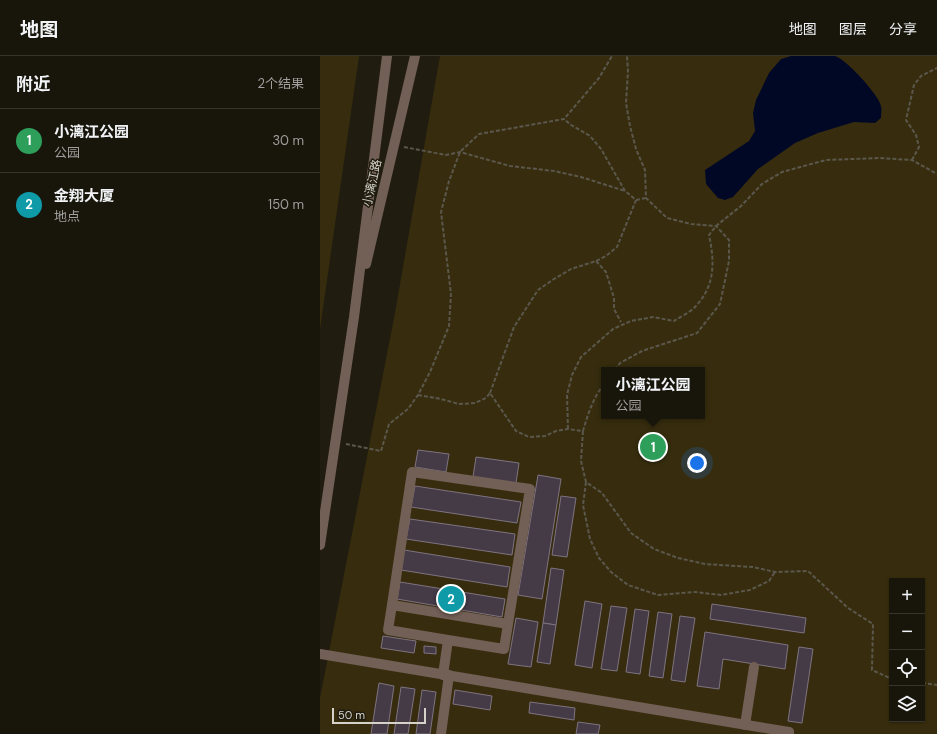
<!DOCTYPE html>
<html lang="zh">
<meta charset="utf-8">
<style>
body{margin:0;font-family:"DM Sans","Noto Sans SC",sans-serif;background:#211e14;color:#f1f3f6}
.controls{position:absolute;right:12px;bottom:12px;display:grid;overflow:hidden;border-radius:0px;box-shadow:0 1px 3px #0004}
.controls button{width:36px;height:36px;display:grid;place-items:center;padding:0;border:0;border-bottom:1px solid #36342c;background:#18150b;color:#f1f3f6;font:20px sans-serif}
.scale{position:absolute;left:12px;bottom:10px;width:94px;box-sizing:border-box;padding-left:4px;border:2px solid #d5d2ca;border-top:0;font-size:11px;line-height:14px;white-space:nowrap;color:#d5d2ca;-webkit-text-stroke:3px #201c0f;paint-order:stroke}
.you{position:absolute;left:377px;top:407px;width:14px;height:14px;margin:-10px;border:3px solid #fff;border-radius:50%;background:#1a73e8;box-shadow:0 0 0 6px #1a73e833}
.badge{display:grid;place-items:center;width:26px;height:26px;border-radius:50%;background:#2563eb;color:#fff;font-size:13px;font-weight:700}
.pin{position:absolute;translate:-50% -50%;border:2px solid #fff;box-shadow:0 1px 4px #0006}
.popup{position:absolute;left:281px;top:311px;width:104px;height:52px;box-sizing:border-box;display:grid;place-content:center;border-radius:0px;background:#18150b;filter:drop-shadow(0 1px 3px #0005);font-size:13px;white-space:nowrap;color:#9f9f9d}
.popup b{font-size:15px;color:#f1f3f6}
.popup::after{content:'';position:absolute;left:50%;top:100%;margin-left:-8px;border:8px solid transparent;border-top-color:#18150b}
.list{margin:0;padding:0;list-style:none}
h2{display:flex;justify-content:space-between;align-items:center;height:52px;margin:0;padding:0 16px;font-size:17px}
h2 small{font-size:13px;font-weight:400;color:#9f9f9d}
.list li{display:grid;grid-template-columns:26px 1fr auto;gap:12px;align-items:center;box-sizing:border-box;height:64px;padding:0 16px;border-top:1px solid #36342c}
.list b{display:block;font-size:15px;white-space:nowrap}
.list p{margin:0;font-size:13px;white-space:nowrap;color:#9f9f9d}
.list em{font-size:13px;font-style:normal;color:#9f9f9d}
.icon{flex:none;width:22px;height:22px;fill:none;stroke:currentColor;stroke-width:2;stroke-linecap:round;stroke-linejoin:round}
.map{position:relative;flex:none;width:617px;height:678px;overflow:hidden}
header{display:flex;align-items:center;gap:24px;box-sizing:border-box;height:56px;padding:0 20px;background:#18150b;border-bottom:1px solid #36342c}
header strong{font-size:19px}
nav{display:flex;gap:22px;margin-inline-start:auto;font-size:14px}
main{display:flex}
aside{flex:1;background:#18150b}
.map>svg:first-child{display:block}
</style>
<header>
<strong>地图</strong>
<nav><a>地图</a><a>图层</a><a>分享</a></nav>
</header>
<main>
<aside>
<h2>附近<small>2个结果</small></h2>
<ul class="list">
<li><span class="badge" style="background:#2e9e5b">1</span><div><b>小漓江公园</b><p>公园</p></div><em>30 m</em></li>
<li><span class="badge" style="background:#0f9aa8">2</span><div><b>金翔大厦</b><p>地点</p></div><em>150 m</em></li>
</ul>
</aside>
<div class="map">
<svg width="617" height="678" viewBox="0 0 617 678">
<rect width="100%" height="100%" fill="#201c0f"/>
<g fill="#372d0e" fill-rule="evenodd">
<path d="M0,0h39l-39,273z"/>
<path d="M120,0h497v678h-617v-36l75,-385zM284,314h98v46h-98zM572,525h30v138h-30z"/>
</g>
<path fill="#010825" d="M471,0c11,0 34,0 44,0 11,3 44,39 46,50 1,4 0,8 0,12l-6,5 -21,-1 -36,11 -23,10 -37,26 -25,28 -8,3 -7,-2 -12,-14 -1,-14 44,-29 6,-10 -2,-18 3,-13 13,-27 12,-14z"/>
<g fill="#453b47" stroke="#7e7380">
<path d="M98,394l31,4 -3,18 -31,-5z"/>
<path d="M156,401l43,6 -3,20 -43,-6z"/>
<path d="M218,419l23,4 -19,120 -24,-4z"/>
<path d="M95,430l106,16 -4,21 -106,-16z"/>
<path d="M241,440l15,2 -9,59 -15,-2z"/>
<path d="M90,463l105,15 -3,21 -106,-16z"/>
<path d="M84,494l106,17 -3,20 -106,-17z"/>
<path d="M231,512l13,2 -8,55 -13,-2z"/>
<path d="M80,526l105,17 -3,18 -105,-18z"/>
<path d="M265,545l17,3 -10,64 -17,-3z"/>
<path d="M392,548l94,14 -2,15 -94,-14z"/>
<path d="M291,550l16,2 -10,63 -16,-2z"/>
<path d="M315,553l14,2 -9,63 -14,-2z"/>
<path d="M338,556l14,2 -9,64 -14,-2z"/>
<path d="M360,560l15,2 -10,64 -14,-2z"/>
<path d="M196,562l22,4 -7,45 -23,-3z"/>
<path d="M223,567l13,2 -6,39 -13,-2z"/>
<path d="M385,576l83,13 -3,24 -62,-10 -4,30 -22,-3z"/>
<path d="M63,580l33,5 -2,12 -33,-5z"/>
<path d="M104,590l12,1v7l-12,-1z"/>
<path d="M479,591l14,2 -11,74 -14,-2z"/>
<path d="M59,627l15,3 -7,48h-16z"/>
<path d="M81,631l14,2 -7,45h-14z"/>
<path d="M102,634l14,2 -6,42h-14z"/>
<path d="M135,634l37,6 -2,14 -37,-6z"/>
<path d="M210,646l45,6 -1,12 -45,-7z"/>
<path d="M258,666l22,3 -2,9h-22z"/>
</g>
<g fill="none" stroke-linecap="round" stroke-linejoin="round">
<g stroke="#5b574c" stroke-width="2" stroke-dasharray="4 2" stroke-linecap="butt">
<path d="M84,91l42,8 14,-3 50,14 44,5 27,6 44,14"/>
<path d="M592,104l7,-13 -3,-12 -10,-15 8,-35 7,-9 16,-8"/>
<path d="M316,144l10,-2"/>
<path d="M276,205l10,11 8,26v11l7,13"/>
<path d="M295,314l5,-7 22,-12 55,-18 23,-29 9,-43v-21l-13,-14 -25,-2 -24,-6 -21,-20 -1,-28 -9,-21 -6,-23 -4,-23 2,-32 -1,-15"/>
<path d="M170,337l24,-66 24,-37 16,-11 17,-10 25,-8 10,-5 11,-9 19,-47 -11,-9 -24,-42 -11,-13 -19,-11 -7,-6"/>
<path d="M98,339l23,4 18,5 16,-1 11,-5 4,-5 26,38 13,6 16,-1 11,-5 12,-2 15,2c5,-17 10,-33 21,-47"/>
<path d="M248,373l-1,-34 5,-20 9,-18 32,-28 18,-8 22,-4 21,4c6,-4 15,-8 21,-14 20,-21 20,-44 14,-72l7,-9 25,-20 21,-22 20,-12 44,-12 54,-2 32,2 25,14"/>
<path d="M263,375l-2,30 5,21 16,11 29,40 23,16 24,9 27,6 48,3 22,5 33,-1 40,37 25,16 -1,46 20,9"/>
<path d="M26,388l35,7 8,-27 19,-15 10,-14 12,-23 19,-46 2,-32 -10,-82 8,-31 11,-29 19,-18 85,-15 35,-41 13,-22"/>
<path d="M266,426l-3,23 7,34 9,19 12,14 17,13 30,10 37,-3 26,3 29,-5 19,-9 6,-9"/>
<path d="M602,627l15,2"/>
</g>
<g stroke="#725f55" stroke-width="10">
<path d="M46,208l49,-208"/>
<path d="M0,489l34,-228 33,-261"/>
<path d="M72,549l20,-133 118,17 -22,135"/>
<path d="M0,598l469,78v2"/>
<path d="M123,619l5,-35 -60,-10 4,-25 116,19 -4,25 -56,-9"/>
<path d="M425,669l9,-58"/>
<path d="M121,678l8,-59"/>
</g>
</g>
<g text-anchor="middle" dominant-baseline="central" stroke-width="3" stroke-linejoin="round" paint-order="stroke">
<g font-size="12" fill="#d5d2ca" stroke="#201c0f">
<text transform="translate(52 127) rotate(-77)">小漓江路</text>
</g>
</g>
</svg>
<div class="controls">
<button>+</button>
<button>−</button>
<button><svg class="icon" aria-label="locate" viewBox="0 0 24 24"><circle cx="12" cy="12" r="6"/><path d="M12 2v4M12 18v4M2 12h4M18 12h4"/></svg></button>
<button><svg class="icon" aria-label="layers" viewBox="0 0 24 24"><path d="M12 4l9 5-9 5-9-5zM3 14l9 5 9-5"/></svg></button>
</div>
<div class="scale">50 m</div>
<div class="you"></div>
<div class="pin badge" style="left:333px;top:391px;background:#2e9e5b">1</div>
<div class="popup"><b>小漓江公园</b>公园</div>
<div class="pin badge" style="left:131px;top:543px;background:#0f9aa8">2</div>
</div>
</main>
